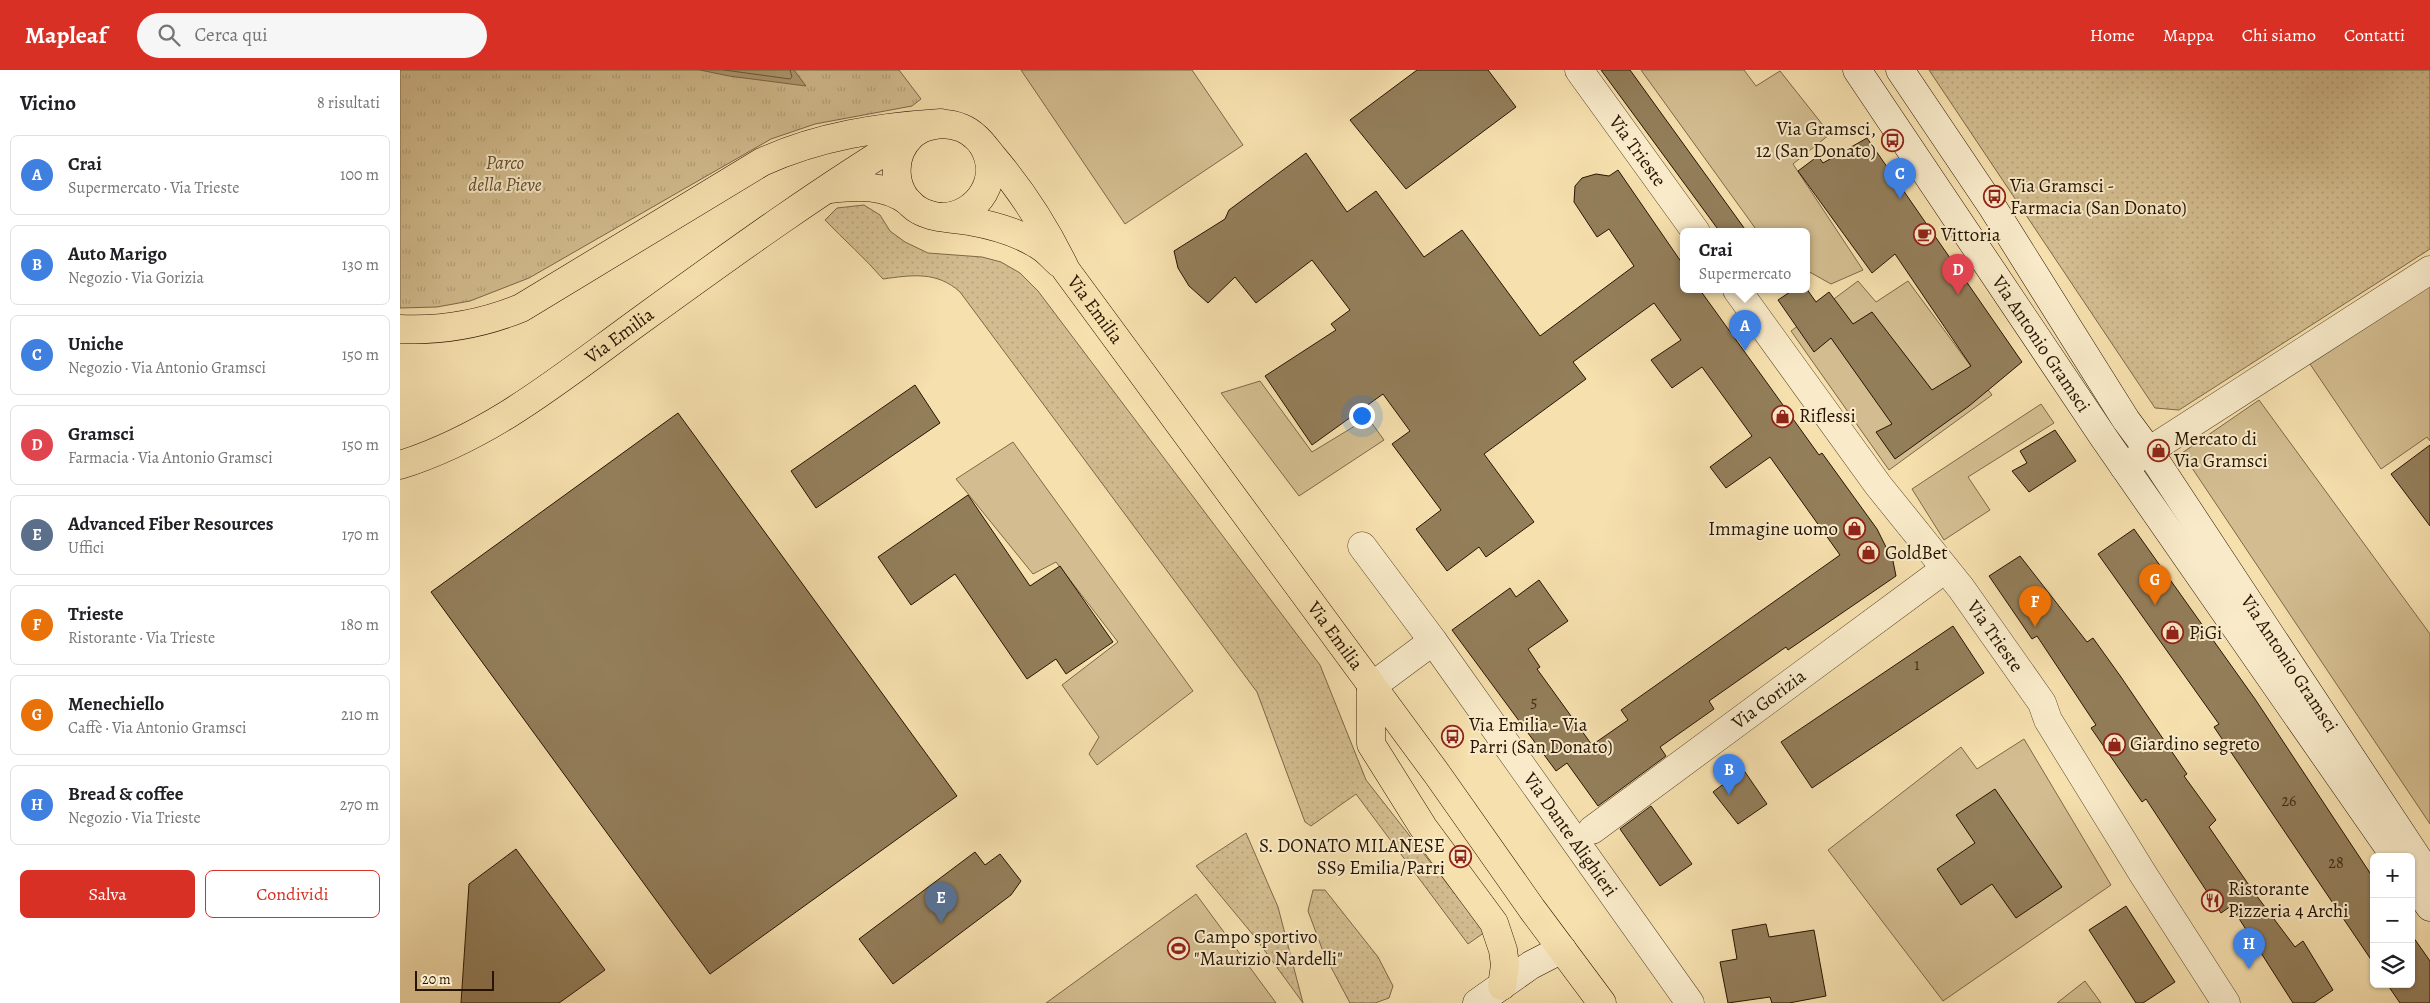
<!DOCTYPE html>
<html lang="it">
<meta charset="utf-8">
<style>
body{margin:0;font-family:Alegreya,serif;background:#f6f6f6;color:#202124}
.controls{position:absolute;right:15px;bottom:15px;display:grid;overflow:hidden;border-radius:8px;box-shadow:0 1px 4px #0004}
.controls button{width:45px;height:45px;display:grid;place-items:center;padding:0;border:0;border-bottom:1px solid #e0e0e0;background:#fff;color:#202124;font:25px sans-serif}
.scale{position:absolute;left:15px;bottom:12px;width:79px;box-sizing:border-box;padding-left:5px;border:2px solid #271400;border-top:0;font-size:14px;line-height:18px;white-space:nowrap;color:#271400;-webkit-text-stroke:4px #f9ebca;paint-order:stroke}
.you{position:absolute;left:961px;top:345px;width:18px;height:18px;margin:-12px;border:4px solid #fff;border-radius:50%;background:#1a73e8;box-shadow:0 0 0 8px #1a73e833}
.badge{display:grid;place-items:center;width:32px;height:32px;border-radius:50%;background:#d93025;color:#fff;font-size:16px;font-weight:700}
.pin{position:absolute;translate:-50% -41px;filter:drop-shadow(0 1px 2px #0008)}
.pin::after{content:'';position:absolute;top:26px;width:18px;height:15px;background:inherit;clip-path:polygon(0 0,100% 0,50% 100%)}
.popup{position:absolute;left:1280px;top:158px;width:130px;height:65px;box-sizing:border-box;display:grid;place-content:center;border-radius:8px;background:#fff;filter:drop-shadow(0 1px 4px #0005);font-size:16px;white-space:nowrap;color:#757577}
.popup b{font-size:19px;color:#202124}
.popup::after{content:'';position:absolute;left:50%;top:100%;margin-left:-10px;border:10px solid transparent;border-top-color:#fff}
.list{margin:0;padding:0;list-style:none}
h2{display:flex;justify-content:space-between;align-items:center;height:65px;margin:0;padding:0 20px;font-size:21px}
h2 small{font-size:16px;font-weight:400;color:#757577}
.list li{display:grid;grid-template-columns:32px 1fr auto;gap:15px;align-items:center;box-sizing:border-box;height:80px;margin:0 10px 10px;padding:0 10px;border:1px solid #e0e0e0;border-radius:8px}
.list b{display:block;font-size:19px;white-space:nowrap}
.list p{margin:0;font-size:16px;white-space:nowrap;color:#757577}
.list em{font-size:16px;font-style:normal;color:#757577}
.actions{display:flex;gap:10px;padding:15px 20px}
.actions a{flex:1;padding:11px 0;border:1px solid #d93025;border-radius:8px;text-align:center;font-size:18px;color:#d93025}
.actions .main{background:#d93025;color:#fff}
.icon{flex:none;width:28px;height:28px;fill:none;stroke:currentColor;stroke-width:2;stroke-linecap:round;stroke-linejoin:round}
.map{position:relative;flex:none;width:2030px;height:933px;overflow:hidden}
header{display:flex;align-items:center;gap:30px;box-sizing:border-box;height:70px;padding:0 25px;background:#d93025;color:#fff}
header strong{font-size:24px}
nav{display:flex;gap:28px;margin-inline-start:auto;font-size:18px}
.search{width:350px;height:45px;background:#f6f6f6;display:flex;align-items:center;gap:12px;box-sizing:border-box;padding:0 18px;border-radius:28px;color:#757577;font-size:19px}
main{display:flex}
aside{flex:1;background:#fff}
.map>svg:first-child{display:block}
</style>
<header>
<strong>Mapleaf</strong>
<div class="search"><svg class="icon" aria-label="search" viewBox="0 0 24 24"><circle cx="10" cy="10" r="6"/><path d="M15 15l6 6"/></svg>Cerca qui</div>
<nav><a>Home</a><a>Mappa</a><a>Chi siamo</a><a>Contatti</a></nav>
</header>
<main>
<aside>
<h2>Vicino<small>8 risultati</small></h2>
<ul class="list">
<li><span class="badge" style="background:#3f7fe0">A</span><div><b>Crai</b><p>Supermercato · Via Trieste</p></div><em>100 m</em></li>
<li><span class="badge" style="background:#3f7fe0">B</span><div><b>Auto Marigo</b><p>Negozio · Via Gorizia</p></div><em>130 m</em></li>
<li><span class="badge" style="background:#3f7fe0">C</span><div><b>Uniche</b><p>Negozio · Via Antonio Gramsci</p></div><em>150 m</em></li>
<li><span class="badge" style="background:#e0444e">D</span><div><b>Gramsci</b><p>Farmacia · Via Antonio Gramsci</p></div><em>150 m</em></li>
<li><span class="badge" style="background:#5c6f8a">E</span><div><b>Advanced Fiber Resources</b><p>Uffici</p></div><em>170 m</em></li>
<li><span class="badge" style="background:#e8710a">F</span><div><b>Trieste</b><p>Ristorante · Via Trieste</p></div><em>180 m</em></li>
<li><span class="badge" style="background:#e8710a">G</span><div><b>Menechiello</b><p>Caffè · Via Antonio Gramsci</p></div><em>210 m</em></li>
<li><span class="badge" style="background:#3f7fe0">H</span><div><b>Bread &amp; coffee</b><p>Negozio · Via Trieste</p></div><em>270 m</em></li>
</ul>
<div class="actions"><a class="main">Salva</a><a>Condividi</a></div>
</aside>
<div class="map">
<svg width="2030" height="933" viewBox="0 0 2030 933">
<defs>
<pattern id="grass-dots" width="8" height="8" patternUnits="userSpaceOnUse" patternTransform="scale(1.25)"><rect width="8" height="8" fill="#d3bd90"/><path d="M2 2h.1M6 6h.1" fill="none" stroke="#b5a27a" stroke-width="1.8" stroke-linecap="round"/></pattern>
<pattern id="park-tufts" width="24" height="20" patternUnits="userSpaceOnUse" patternTransform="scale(1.25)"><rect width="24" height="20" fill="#d3bd90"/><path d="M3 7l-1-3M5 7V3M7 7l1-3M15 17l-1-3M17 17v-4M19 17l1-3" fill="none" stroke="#b5a27a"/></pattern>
</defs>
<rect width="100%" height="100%" fill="#f6e0ae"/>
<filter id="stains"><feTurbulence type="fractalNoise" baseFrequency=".004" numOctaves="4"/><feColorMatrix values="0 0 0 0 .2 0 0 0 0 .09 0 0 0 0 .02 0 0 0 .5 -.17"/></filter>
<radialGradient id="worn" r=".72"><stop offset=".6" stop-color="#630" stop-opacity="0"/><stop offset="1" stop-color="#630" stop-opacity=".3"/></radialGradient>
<g fill="url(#grass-dots)" stroke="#7d6848">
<path d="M1529,0h501v179l-251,161 -24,-2z"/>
<path d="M464,135l16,10 10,16 15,11 23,11 54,4 19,5 19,11 18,18 282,374 46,115 119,152 -17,12 -112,-150 -45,32 -6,-4 -48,-130 -297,-400c-23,-21 -48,-17 -77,-13 -18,-21 -39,-39 -58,-59l12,-12z"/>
<path d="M846,763l32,74 25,96 -49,-67 -58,-70z"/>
<path d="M913,820h12l53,67 15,29 -4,12 -14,5h-25l-26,-49 -16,-43z"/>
</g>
<path fill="url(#park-tufts)" stroke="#7d6848" d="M0,0h499l22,29 -9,7 -97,18 -44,15 -242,139 -59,23 -33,6 -37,1z"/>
<g fill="#d3bd90" stroke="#7d6848">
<path d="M621,0h171l51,75 -118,79z"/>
<path d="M1241,0h103l12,16 24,-15 50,63 -37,30 70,106 -32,14 -25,-14v-38h-48z"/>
<path d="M1458,211l18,21 32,-21 84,114 -103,75 -98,-139z"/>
<path d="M2030,215v156l-3,-4 -46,32 -71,-105z"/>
<path d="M860,311l52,71 56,-34 16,22 -85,56 -78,-103z"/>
<path d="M1859,330l171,234v190l-248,-371z"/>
<path d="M1641,334l13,19 -86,54 22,33 -46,30 -32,-51z"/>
<path d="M613,372l180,249 -96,74 -8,-11 10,-17 -37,-52 56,-43 -62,-80 -23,12 -77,-95z"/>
<path d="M1624,669l87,146 -168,116 -115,-151 133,-103 16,22z"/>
<path d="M796,824l80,109h-230z"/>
<path d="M1685,911l16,22h-44z"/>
</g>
<path fill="#b09b73" stroke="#796545" d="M300,0h94l12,16 -77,-10z"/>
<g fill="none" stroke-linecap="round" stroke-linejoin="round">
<path stroke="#6c583a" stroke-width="1" d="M324,0l66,9 2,-2 -2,-7"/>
</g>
<g fill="#937e5a" stroke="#271400">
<path d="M1017,0h71l28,37 -110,82 -56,-69z"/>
<path d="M1201,0h29l117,162h-27z"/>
<path d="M1467,68l155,224 -53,44 -74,53 -19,-27 16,-8 -61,-86 -17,14 -36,-52 15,-10h13v-2l10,14 13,-10 24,32 19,-12 60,78 39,-24 -76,-112 -23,19 -74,-102 20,-15 5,7z"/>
<path d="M906,83l41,59 29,-21 48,66 38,-27 78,106 94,-70 -25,-37 -12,8 -23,-35 1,-16 7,-8 14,-4 13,2 9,-6 66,96v24h16l119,165 3,-2 55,76 16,32 3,15 -108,74 -2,-3 -77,54 5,8 -54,38 6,9 -68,50 -31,-43 -11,8 -104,-141 58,-42 6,9 23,-17 29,41 -40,28 12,18 -3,2 55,76 36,-25 -7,-10 219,-155 -70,-98 -44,31 -16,-21 42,-31 -50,-69 -30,21 -21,-28 30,-20 -27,-37 -81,59 13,17 -102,75 50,68 -48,35 -7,-10 -32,24 -31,-42 25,-19 -49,-66 18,-13 -27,-37 -71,51 -47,-69 71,-46 -5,-6 19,-14 -38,-50 -56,43 -21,-26 -27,26 -19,-17 -11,-18 -4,-17 51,-32 4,-9z"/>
<path d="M515,315l25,38 -124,85 -25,-37z"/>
<path d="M278,343l279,383 -247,178 -279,-382z"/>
<path d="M1655,360l21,31 -47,31 -17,-21 15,-8 -7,-12z"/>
<path d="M2030,375v81l-39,-52z"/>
<path d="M568,425l62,91 30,-20 53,76 -47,32 -10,-15 -29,20 -72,-105 -44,31 -33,-48z"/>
<path d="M1734,459l121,170 119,180v85l-160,-237 5,-3 -121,-170z"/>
<path d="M1620,486l67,86 6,-4 28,39 66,97 -3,2 32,44 -7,7 44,64 42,56 8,-6 30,49 -19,13h-21l-62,-97 -10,7 -75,-114 -4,3 -51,-74 5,-3 -59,-89 -5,3 -43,-63z"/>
<path d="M1553,556l31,47 -172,115 -31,-46z"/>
<path d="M1343,699l24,35 -29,20 -25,-32z"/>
<path d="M1595,719l67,98 -46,31 -24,-34 -31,21 -24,-36 38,-26 -19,-28z"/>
<path d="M1251,736l41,58 -32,22 -40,-57z"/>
<path d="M116,779l89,121 -46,33h-98l8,-119z"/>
<path d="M575,782l10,13 15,-11 21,27 -10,14 -118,89 -34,-45z"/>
<path d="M1726,836l49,76 -32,21h-7l-47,-73z"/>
<path d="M1366,854l3,13 45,-7 12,66 -37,7h-17l-2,-6 -42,6 -8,-41 17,-3 -5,-29z"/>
<path d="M2011,864l19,27v42h-30l-13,-19h24z"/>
</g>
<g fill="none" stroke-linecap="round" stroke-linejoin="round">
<defs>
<g id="street">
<path id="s1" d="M1179,0l117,162"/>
<path id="s2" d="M1337,220l141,195 83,103 81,115 6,17 95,154 83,129"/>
<path d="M1724,397l306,-197"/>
<path id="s3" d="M962,476l71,95 257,362"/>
<path d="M971,617l62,-46"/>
<path id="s4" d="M1192,760l353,-261"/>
</g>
<g id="secondary">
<path id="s5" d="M1457,0l247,368 283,407"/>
<path id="s6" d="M1500,0l93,138 133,212 23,31 281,426"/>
<path d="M2011,810l19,27"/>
<path d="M1077,933l54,-38 31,-16"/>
</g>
<g id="primary">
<path d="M512,65c-23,22 -20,60 8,76 15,8 33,7 49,10 23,4 50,12 69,24 8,4 14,12 21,18"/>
<path d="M430,119c28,-3 55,-5 79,13"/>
<path d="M542,147c37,-1 61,-40 40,-73"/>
<path id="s7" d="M0,395c95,-30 166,-91 245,-148 91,-66 181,-131 276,-188 14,-6 27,-7 41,-1 13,5 22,18 31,29 29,34 53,71 73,113l371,504 95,135 70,94"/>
<path d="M971,617v57l52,83 71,96 9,27 2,15 -3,21"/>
</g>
<path id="highway" d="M0,259c43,2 82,-5 121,-21l241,-146c57,-26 117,-35 179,-39"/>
</defs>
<use href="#street" stroke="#5b472c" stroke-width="29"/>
<use href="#secondary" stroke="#271400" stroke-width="29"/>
<use href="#primary" stroke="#271400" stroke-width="29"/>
<use href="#highway" stroke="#271400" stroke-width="29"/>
<use href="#street" stroke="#f9ebca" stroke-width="28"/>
<use href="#secondary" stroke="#f9ebca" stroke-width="28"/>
<use href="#primary" stroke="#f6e0ae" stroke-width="28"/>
<use href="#highway" stroke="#f6e0ae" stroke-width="28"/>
</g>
<defs>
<symbol id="bus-ring" viewBox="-11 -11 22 22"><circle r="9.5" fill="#f9ebca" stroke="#8f2418" stroke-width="1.5"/><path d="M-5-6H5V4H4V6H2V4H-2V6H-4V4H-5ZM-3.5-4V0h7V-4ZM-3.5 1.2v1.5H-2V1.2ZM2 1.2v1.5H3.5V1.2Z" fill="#8f2418"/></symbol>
<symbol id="cafe-ring" viewBox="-11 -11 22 22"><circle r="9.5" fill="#f9ebca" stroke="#8f2418" stroke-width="1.5"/><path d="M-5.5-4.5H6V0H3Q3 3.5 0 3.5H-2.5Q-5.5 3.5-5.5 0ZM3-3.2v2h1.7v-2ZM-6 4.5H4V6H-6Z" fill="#8f2418"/></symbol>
<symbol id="shop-ring" viewBox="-11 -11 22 22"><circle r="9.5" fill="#f9ebca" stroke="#8f2418" stroke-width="1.5"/><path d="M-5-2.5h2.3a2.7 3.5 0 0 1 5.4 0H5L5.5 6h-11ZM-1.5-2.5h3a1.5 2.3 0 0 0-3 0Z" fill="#8f2418"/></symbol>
<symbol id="restaurant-ring" viewBox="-11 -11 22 22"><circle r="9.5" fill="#f9ebca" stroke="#8f2418" stroke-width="1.5"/><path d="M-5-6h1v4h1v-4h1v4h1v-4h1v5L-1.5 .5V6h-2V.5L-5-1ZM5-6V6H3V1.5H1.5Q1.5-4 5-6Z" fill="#8f2418"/></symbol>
<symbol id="stadium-ring" viewBox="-11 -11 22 22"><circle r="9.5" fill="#f9ebca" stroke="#8f2418" stroke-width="1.5"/><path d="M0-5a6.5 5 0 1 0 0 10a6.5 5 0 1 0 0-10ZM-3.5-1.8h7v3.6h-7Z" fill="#8f2418"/></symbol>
</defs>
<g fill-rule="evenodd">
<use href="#bus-ring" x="1480" y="58" width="25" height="25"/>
<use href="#bus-ring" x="1582" y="114" width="25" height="25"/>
<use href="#cafe-ring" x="1512" y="152" width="25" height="25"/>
<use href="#shop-ring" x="1370" y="334" width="25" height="25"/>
<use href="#shop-ring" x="1746" y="368" width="25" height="25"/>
<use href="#shop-ring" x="1442" y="446" width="25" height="25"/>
<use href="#shop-ring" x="1456" y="470" width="25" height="25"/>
<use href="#shop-ring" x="1760" y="550" width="25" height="25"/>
<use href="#bus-ring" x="1040" y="654" width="25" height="25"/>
<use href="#shop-ring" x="1702" y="662" width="25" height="25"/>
<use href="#bus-ring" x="1048" y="774" width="25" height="25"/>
<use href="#restaurant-ring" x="1800" y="818" width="25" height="25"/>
<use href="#stadium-ring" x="766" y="866" width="25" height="25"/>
</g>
<g text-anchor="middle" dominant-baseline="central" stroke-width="4" stroke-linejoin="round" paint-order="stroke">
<g font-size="16" fill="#422e16">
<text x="1517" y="595">1</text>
<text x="1134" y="632">5</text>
<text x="1889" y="731">26</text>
<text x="1936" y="793">28</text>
</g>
<g font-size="19" fill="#271400" stroke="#f9ebca" text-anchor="start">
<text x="1476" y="59" text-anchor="end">Via Gramsci,<tspan x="1476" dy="22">12 (San Donato)</tspan></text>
<text x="1610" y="116">Via Gramsci -<tspan x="1610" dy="22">Farmacia (San Donato)</tspan></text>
<text x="1541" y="165">Vittoria</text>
<text x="1399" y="346">Riflessi</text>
<text x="1774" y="369">Mercato di<tspan x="1774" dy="22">Via Gramsci</tspan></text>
<text x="1438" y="459" text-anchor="end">Immagine uomo</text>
<text x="1485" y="483">GoldBet</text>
<text x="1789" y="563">PiGi</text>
<text x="1069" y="655">Via Emilia - Via<tspan x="1069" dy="22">Parri (San Donato)</tspan></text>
<text x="1730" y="674">Giardino segreto</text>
<text x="1045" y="776" text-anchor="end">S. DONATO MILANESE<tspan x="1045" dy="22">SS9 Emilia/Parri</tspan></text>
<text x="1828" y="819">Ristorante<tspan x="1828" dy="22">Pizzeria 4 Archi</tspan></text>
<text x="794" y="867">Campo sportivo<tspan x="794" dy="22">"Maurizio Nardelli"</tspan></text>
</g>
<g font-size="19" fill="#271400" stroke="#f9ebca">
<text stroke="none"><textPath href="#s1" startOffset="100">Via Trieste</textPath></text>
<text stroke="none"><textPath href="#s7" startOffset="891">Via Emilia</textPath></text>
<text stroke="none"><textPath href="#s7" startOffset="256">Via Emilia</textPath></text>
<text stroke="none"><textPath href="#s5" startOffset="330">Via Antonio Gramsci</textPath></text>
<text stroke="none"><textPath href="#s7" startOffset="1296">Via Emilia</textPath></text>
<text stroke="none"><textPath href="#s2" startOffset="432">Via Trieste</textPath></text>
<text stroke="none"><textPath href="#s6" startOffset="710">Via Antonio Gramsci</textPath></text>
<text stroke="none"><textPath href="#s4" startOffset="220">Via Gorizia</textPath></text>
<text stroke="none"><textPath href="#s3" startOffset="356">Via Dante Alighieri</textPath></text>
</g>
<g font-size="19" font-style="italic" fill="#634f32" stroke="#f9ebca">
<text x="105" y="93">Parco<tspan x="105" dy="22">della Pieve</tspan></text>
</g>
</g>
<rect width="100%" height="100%" filter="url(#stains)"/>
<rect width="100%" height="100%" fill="url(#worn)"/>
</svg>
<div class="controls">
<button>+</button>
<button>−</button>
<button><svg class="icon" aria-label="layers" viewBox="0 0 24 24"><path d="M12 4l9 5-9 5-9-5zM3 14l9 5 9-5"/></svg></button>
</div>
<div class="scale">20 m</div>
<div class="you"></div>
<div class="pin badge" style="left:1345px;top:281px;background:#3f7fe0">A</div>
<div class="popup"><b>Crai</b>Supermercato</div>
<div class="pin badge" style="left:1329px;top:725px;background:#3f7fe0">B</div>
<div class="pin badge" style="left:1500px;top:129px;background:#3f7fe0">C</div>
<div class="pin badge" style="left:1558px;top:225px;background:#e0444e">D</div>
<div class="pin badge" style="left:541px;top:853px;background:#5c6f8a">E</div>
<div class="pin badge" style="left:1635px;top:557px;background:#e8710a">F</div>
<div class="pin badge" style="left:1755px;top:535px;background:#e8710a">G</div>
<div class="pin badge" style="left:1849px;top:899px;background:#3f7fe0">H</div>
</div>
</main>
